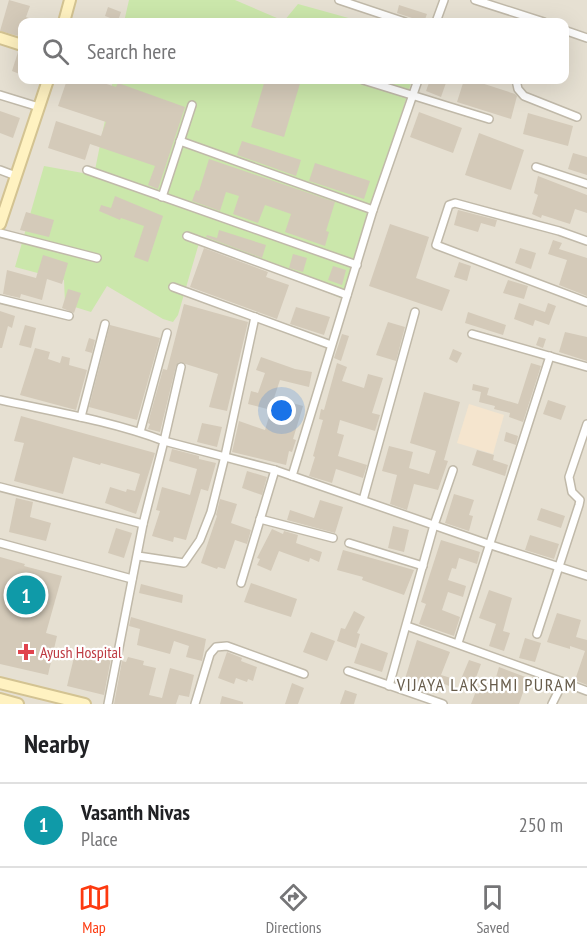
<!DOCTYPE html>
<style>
body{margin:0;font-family:"PT Sans Narrow",sans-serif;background:#f6f6f6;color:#202124}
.you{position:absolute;left:282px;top:411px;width:21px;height:21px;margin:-15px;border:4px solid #fff;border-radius:50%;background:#1a73e8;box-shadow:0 0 0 9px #1a73e833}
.badge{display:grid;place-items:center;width:39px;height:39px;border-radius:50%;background:#fd3a10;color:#fff;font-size:20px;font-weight:700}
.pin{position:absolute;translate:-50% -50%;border:3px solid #fff;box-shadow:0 2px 6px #0006}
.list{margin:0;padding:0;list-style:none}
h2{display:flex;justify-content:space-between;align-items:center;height:78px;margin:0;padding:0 24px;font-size:26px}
h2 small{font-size:20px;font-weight:400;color:#757577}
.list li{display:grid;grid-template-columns:39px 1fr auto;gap:18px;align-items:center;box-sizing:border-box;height:84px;padding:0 24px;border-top:2px solid #e0e0e0}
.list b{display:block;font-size:22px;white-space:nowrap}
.list p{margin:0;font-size:20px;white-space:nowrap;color:#757577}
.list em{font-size:20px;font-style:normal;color:#757577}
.icon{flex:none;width:33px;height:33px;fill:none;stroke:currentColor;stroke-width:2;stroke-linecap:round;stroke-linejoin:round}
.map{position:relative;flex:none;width:587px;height:704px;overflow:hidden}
.search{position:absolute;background:#fff;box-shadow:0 6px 24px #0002;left:18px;right:18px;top:18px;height:66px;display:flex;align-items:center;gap:15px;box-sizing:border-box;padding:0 21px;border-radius:12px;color:#757577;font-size:22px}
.sheet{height:162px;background:#fff}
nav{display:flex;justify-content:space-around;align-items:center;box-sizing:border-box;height:84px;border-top:2px solid #e0e0e0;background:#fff;font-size:16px;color:#757577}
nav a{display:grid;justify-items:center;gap:3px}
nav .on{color:#fd3a10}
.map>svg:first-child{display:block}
</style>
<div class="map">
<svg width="587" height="704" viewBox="0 0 587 704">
<rect width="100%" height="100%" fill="#f2eee4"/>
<path fill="#e6e0d2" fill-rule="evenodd" d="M0,0h587v704h-587zM22,22h542v58h-542z"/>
<path fill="#f5e5ce" d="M469,404l35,11 -11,39 -36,-11z"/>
<g fill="#cbe7ab">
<path d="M129,0h106l49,21 14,-17 65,18h-239z"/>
<path d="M113,80h299l-69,219 -117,-48 -27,-8 -21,72 -5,7 -10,-3 -56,-33 -16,26 -26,-8 -1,-24 -49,-13 29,-101 50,9z"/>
</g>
<g fill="#d4cab9">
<path d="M9,0l21,6 -4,11 12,4 -16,1v15l-22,-6z"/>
<path d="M399,5l28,9 -3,8 -27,-9z"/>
<path d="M108,7l13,5 -3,9 -13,-5z"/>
<path d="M18,52h4v23l-10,-4z"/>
<path d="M67,80h27l22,7 2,-4 67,24 -27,82 -10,-4 7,-19 -65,-22 -5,16 -37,-12 8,-27 45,15 5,-14 -48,-16z"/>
<path d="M265,80h36l-17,57 -33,-10z"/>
<path d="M430,80h17l-6,17 -15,-6z"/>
<path d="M464,80h8l43,14 2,2 -6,23 -54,-17z"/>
<path d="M0,111l20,7 -7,20 -13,-5z"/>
<path d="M419,112l43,16 -9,25 -43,-16z"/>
<path d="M528,113l45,13 -5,20 -45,-12z"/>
<path d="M479,133l45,17 -13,40 -46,-15z"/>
<path d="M242,141l59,19 -5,16 -59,-21z"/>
<path d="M573,153l14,4v18l-19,-6z"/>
<path d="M209,159l126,43 -9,29 3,1 -4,14 -40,-14 6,-18 -26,-9 -7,18 -25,-9 6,-18 -13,-4 -6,19 -28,-10 4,-11 3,1z"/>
<path d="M315,163l55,18 -6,18 -55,-18z"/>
<path d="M538,176l49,19v18l-12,-4 -5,15 -28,-9 -1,3 -9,-4 6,-19 -4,-2z"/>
<path d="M115,196l48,20 -15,46 -14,-5 10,-31 -23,-8 -1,2 -21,-9 2,-6 10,3z"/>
<path d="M458,210l39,10 -2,7 -14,-4 -3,9 -24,-7z"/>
<path d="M26,212l28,8 -5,17 -29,-7z"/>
<path d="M390,224l39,13 -13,41 34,12 -8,21 -73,-25z"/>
<path d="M219,230l47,15 -4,13 -56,-21 1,-2 10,3z"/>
<path d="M553,240l9,3 -3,6 28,9v38l-28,-11 8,-25 -19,-6z"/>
<path d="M204,248l64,24 -2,5 23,8 -12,34 -87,-32z"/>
<path d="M520,248l16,5 -5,16 -16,-6z"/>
<path d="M293,254l14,4 -4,14 -14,-4z"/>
<path d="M43,255l25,8 -6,21 -15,-5 -5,21 -21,-6 -1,4 -17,-4 4,-24 29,8z"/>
<path d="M459,262l12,4 -4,15 -13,-4z"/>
<path d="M333,266l13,4 -4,15 -14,-5z"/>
<path d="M508,280l20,6 -4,13 -21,-6z"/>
<path d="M68,289l13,4 -7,20 -12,-5z"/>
<path d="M519,303l26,9 3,-9 8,3 -7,19 -14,-5 -2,6 -19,-7z"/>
<path d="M184,304l64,18 -21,89 -18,-4 9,-33 -39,-12 -3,4 -16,66 -12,-3 2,-5 -2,-1 15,-54 4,1z"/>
<path d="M296,307l34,10 -6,18 -34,-11z"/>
<path d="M0,311l15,5 -3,12 -4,-2 -6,22h-2z"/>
<path d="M468,312l38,13 -3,10 -38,-12z"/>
<path d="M388,322l17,5 -9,34 -20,-6z"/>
<path d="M25,325l11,3 -5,20 -12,-3z"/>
<path d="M110,325l50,13 -23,82 -48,-13z"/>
<path d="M565,332l22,5v24l-28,-9z"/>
<path d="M342,334l7,2 -8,25 -7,-3z"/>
<path d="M539,337l7,2 -3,9 -7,-3z"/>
<path d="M89,338l6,2 -3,13 -7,-2z"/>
<path d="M35,348l15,4 -2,7 12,4 2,-7 8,2 -1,7 18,5 -11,40 -56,-15z"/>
<path d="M453,349l9,4 -5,10 -8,-4z"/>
<path d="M261,357l34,12 17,3 -3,15 -29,-7 -6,18 29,8 -10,33 3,1 -4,12 -3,-1 -3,14 -54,-13 7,-31 26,9 6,-20 -23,-6 3,-13 7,2 7,-20 -9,-3z"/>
<path d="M337,363l10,4 -5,14 22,7 4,-14 15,4 -11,35 8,2 -5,16 -35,-11 -3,13 7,2 -6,21 29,9 -4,13 -27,-9 -4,14 -23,-7 6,-19 -2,-1 10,-36 -4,-1 2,-10 3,1z"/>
<path d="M531,363l10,3 -18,56 -14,-5 1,-4 -16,-4 1,-3 -16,-4 2,-10 -9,-2 1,-6 16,4 -2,7 31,9z"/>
<path d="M424,392l36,10 -16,58 4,1 -10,29 -24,-6 -7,26 -17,-6 7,-29 -15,-4 7,-25 24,6 -4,16 20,6 7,-23 -26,-8z"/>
<path d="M548,400l18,6 -5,14 -18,-6z"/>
<path d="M21,416l134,37 -19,61 -31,-11 5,-16 16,5 1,-3 8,2 5,-17 -39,-11 -1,2 -27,-8 -10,37 -49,-13 10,-38 -10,-2z"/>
<path d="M202,423l20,4 -5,20 -20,-5z"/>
<path d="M506,432l12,4 -2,9 -12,-4z"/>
<path d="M172,449l27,7v3l17,4 -8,28 -7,-2 -15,51 -12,-3 -1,5 -21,-6 8,-25 -4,-1 6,-23 28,8 7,-26 -28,-8z"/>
<path d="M477,450l17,5 -1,5 15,5 -3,11 -33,-11z"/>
<path d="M247,471l20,6 -5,18 -20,-7z"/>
<path d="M454,494l20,6 -5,15 4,1 -4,15 -24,-8z"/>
<path d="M16,498l17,4 -3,15 21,6 -5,18 -37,-9z"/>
<path d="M220,499l17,5 -6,19 20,7 -4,14 -12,-4 -10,29 -7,-2 -1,2 -16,-6 16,-47 -1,-1z"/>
<path d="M320,500l23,7 -8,26 -48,-13 3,-10 24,8z"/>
<path d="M541,508l24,8 -4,12 -24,-8z"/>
<path d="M393,526l16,4 -5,22 -16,-4z"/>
<path d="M116,528l16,5 -8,25 -16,-5z"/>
<path d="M272,529l11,5 1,-3 14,4 -2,8 26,9 -3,10 -9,-4 -1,4 -30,-11 -8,20 -14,-6 3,-6 -3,-1z"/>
<path d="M530,535l29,9 -5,15 -29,-9z"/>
<path d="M441,540l39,12 -3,12 -18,-6 -3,11 -4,-1 -4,12 18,6 -3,11 -15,-5 -6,18 18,7 -6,19 -35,-12 7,-20 -5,-2z"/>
<path d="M343,550l71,20 -10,25 -42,-15 1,-3 -26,-7z"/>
<path d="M0,557l25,7 -1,2 38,10 -16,57 11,3 -9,39 -48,-11z"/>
<path d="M251,583l46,16 -6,18 -47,-15z"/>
<path d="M141,584l42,11 -1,8 -43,-10z"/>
<path d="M489,590l23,8 -9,33 7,2 -6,18 -15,-5 7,-22 -17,-6z"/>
<path d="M354,611l11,6 -8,16 3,1 -4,14 -19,-7 4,-13 4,1z"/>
<path d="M557,613l24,7 -5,17 11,3v45l-12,-5 10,-29 -15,-5v3l-23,-7z"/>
<path d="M131,617l75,22 -4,22 -16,-4 3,-11 -15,-5 -4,13 -33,-9 3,-16 -11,-3z"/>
<path d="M311,632l24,9 -8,20 -24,-9z"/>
<path d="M525,638l16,5 -6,19 -16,-4z"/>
<path d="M417,640l33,12 -9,23 10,3 -2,8 -7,-3 -2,6 -8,-2 -1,4 -27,-9z"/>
<path d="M361,643l27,10 -6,19 -28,-9z"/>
<path d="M76,649l35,9 -7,37 -37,-9z"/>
<path d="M227,652l15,6 -1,3 16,6 -4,14 -5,-2 -1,3 -11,-4 -2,6 -16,-6z"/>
<path d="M128,657l16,4 -1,4 13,3 -7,27 13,3 8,-30 24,7 -5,22 -10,-2 -3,9h-62l8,-43 4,1z"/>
<path d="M469,660l12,4 -7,19 -13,-4z"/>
<path d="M499,667l29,11 -9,26h-48l7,-18 14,5z"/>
<path d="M292,683l12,5 -6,16h-13z"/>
<path d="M345,690l12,4 -3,10h-14z"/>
<path d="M222,696l21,6v2h-23z"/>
</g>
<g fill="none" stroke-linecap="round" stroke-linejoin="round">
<defs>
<g id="street">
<path d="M339,0l66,22"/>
<path d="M475,0l69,22"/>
<path d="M436,22l8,-22"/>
<path d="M564,30l23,8"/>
<path d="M363,80l126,39"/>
<path d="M516,80l2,9 6,7 53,21"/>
<path d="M0,95l39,12"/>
<path d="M180,141l193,69"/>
<path d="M536,167l51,17"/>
<path d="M0,170l16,6"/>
<path d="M87,170l270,95"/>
<path d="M162,197l30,-92"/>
<path d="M0,233l97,25"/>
<path d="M187,236l160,59"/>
<path d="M587,241l-28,-10 -104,-28 -6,2 -13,40 151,57"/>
<path d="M173,287l158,58"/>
<path d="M0,299l69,17"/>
<path d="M472,334l115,33"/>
<path d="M181,367l-17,74 111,29 216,75 96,31"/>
<path d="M0,400c55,12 111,21 164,41l-21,83 -35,180"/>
<path d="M81,417l24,-93"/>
<path d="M140,432l27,-99"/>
<path d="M292,476l81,-266 45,-130"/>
<path d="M0,487l143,37"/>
<path d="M363,500l52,-188"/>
<path d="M260,519l73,19"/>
<path d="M0,543l132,36"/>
<path d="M349,543l74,23"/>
<path d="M138,556l46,7 16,-23 11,-28 14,-56 30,-139"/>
<path d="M241,583l34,-113"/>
<path d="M407,626l156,56"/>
<path d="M537,634l42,-129 1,-5 -8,-8 -3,-15 18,-53"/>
<path d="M458,643l92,-287"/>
<path d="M348,671l95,33"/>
<path d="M389,686l45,-161 19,-55"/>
<path d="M195,704l15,-50 6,-7 11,-1 77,28"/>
<path d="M552,704l11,-22 24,9"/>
</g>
<g id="secondary">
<path d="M64,22l6,-22"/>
<path d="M0,38l22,7"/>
<path d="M0,224l48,-144"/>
<path d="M0,683l85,21"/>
<path d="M0,699l18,5"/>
</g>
</defs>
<use href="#street" stroke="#c0b9a9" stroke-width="10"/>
<use href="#secondary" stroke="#d3c392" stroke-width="14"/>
<use href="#street" stroke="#fff" stroke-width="7"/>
<use href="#secondary" stroke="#fff2c1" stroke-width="10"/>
</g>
<path fill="#e0444e" stroke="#fff" stroke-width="2" d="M23 643h6v6h6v6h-6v6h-6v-6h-6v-6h6z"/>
<g text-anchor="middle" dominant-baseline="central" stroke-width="4.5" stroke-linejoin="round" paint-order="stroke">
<g font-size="16" fill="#be3a42" stroke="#fff" text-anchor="start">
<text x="40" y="652">Ayush Hospital</text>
</g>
<g font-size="18" letter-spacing="1.5" fill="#675c4b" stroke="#fff">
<text x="487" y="684">VIJAYA LAKSHMI PURAM</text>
</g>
</g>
</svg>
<div class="you"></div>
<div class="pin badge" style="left:26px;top:595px;background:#0f9aa8">1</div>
<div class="search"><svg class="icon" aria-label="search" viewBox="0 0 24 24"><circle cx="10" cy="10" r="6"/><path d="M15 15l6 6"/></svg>Search here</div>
</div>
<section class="sheet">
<h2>Nearby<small></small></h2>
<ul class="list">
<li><span class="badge" style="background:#0f9aa8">1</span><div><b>Vasanth Nivas</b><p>Place</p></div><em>250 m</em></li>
</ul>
</section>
<nav>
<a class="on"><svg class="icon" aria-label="map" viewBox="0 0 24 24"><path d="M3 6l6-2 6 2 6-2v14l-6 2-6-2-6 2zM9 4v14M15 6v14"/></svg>Map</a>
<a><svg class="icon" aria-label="directions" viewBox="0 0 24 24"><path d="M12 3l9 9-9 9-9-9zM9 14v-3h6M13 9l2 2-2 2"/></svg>Directions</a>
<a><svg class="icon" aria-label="saved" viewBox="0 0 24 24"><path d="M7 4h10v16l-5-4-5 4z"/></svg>Saved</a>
</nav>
